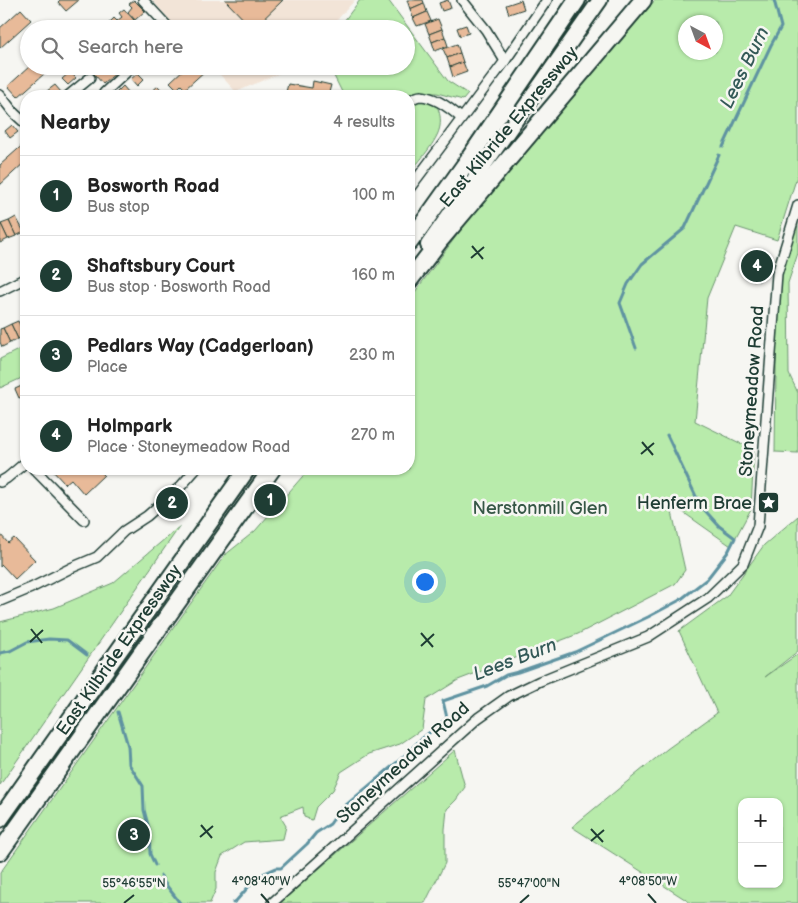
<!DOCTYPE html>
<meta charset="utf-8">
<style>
body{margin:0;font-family:"Balsamiq Sans",sans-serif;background:#f6f6f6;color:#222}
.controls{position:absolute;right:15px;bottom:15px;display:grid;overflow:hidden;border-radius:10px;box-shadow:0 1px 4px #0004}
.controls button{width:45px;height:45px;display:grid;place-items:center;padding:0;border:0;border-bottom:1px solid #e0e0e0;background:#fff;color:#222;font:25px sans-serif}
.compass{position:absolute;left:678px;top:15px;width:45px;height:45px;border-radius:50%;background:#fff;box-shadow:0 1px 4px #0004;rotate:139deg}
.you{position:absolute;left:424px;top:581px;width:18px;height:18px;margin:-12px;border:4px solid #fff;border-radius:50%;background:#1a73e8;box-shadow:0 0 0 8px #1a73e833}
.badge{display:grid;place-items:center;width:32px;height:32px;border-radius:50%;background:#1f3d34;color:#fff;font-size:16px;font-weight:700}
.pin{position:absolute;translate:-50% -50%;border:2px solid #fff;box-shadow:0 1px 5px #0006}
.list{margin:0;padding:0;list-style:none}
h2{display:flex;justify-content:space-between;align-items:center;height:65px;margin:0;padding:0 20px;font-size:21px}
h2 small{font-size:16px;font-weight:400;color:#767676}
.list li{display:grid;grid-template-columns:32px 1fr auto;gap:15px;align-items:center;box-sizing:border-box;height:80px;padding:0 20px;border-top:1px solid #e0e0e0}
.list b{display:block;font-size:19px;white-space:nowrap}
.list p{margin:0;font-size:16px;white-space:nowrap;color:#767676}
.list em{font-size:16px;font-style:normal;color:#767676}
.icon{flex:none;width:28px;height:28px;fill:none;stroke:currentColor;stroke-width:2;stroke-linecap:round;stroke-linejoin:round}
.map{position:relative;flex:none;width:798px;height:903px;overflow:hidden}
.search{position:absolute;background:#fff;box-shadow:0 1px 4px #0004;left:20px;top:20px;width:395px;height:55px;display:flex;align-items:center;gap:12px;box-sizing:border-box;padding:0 18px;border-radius:28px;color:#767676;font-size:19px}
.panel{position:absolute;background:#fff;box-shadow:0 1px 4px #0004;left:20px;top:90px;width:395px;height:385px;border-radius:20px}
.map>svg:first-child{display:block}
</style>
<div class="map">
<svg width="798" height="903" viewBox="0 0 798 903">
<rect width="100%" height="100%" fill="#f6f6f2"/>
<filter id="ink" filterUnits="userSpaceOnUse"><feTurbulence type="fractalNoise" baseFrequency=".02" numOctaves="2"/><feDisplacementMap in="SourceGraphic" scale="10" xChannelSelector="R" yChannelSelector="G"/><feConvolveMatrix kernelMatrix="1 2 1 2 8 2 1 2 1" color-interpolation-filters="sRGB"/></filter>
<g filter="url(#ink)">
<g fill="#f2e4d7">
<path d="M152,0h203l-26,29h-151z"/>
<path d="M212,66h84l-60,26z"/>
</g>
<g fill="#b8ebab" stroke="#6c9470" fill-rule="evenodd">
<path d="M360,0h28l60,81 20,13 -5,6 -26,-7h-18l-19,3 -4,-4 -12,4h-40l-15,-30h77v-37h-56l-6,-8z"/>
<path d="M655,0h143v173l-21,67 -41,-13 -29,71 -12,123 59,29 -3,59 -20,37 -61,-43 15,67 -10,14 -97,50 -120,46 -32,20 -4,29 -22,15 -31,10 -28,18 -8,18 -17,17 -4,13 -8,-3 -1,-10 -23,9 6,10 -3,13 -39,3 -22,14 -6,16v17l-6,14h-210v-30l225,-318 30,-24 54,-62h100v-169l62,-84zM686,22h30v30h-30z"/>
<path d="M423,101l7,1 7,4c3,7 4,13 3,20 -2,15 -22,36 -31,48v-71l3,-1z"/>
<path d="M798,218v35l-10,30 1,91 9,19v60l-23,-1 2,-163z"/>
<path d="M26,346v30l-26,12v-29z"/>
<path d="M798,516v135l-33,26 33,-23v249h-107l-119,-76 95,-78 50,-36 -38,-82 48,-35 37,-51zM742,802h37v82h-37z"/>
<path d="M180,526l-180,259v-163l54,-14 59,-25z"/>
<path d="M455,750l10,37 -9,13 -9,9 -2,20v34l-20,40h-145z"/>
</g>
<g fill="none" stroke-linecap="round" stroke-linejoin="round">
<g stroke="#5e93a1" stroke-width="3">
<path d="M723,147l48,-102 10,-18 -7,-27"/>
<path d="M636,348l-16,-45 8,-19 14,-20 43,-36 34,-73"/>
<path d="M0,653l10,-2 17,-9 22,-3 18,1 20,15"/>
<path d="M118,712l10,34 1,18 14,22 1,24 5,19 1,25 5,11"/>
<path d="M161,876l2,5 17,22"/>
<path d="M233,903l3,-2 22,-25 18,-8h5l26,-24 9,-11 14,-9 9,-13 62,-52 17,-17 29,-24 -4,-17 44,-15 19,-11 12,-3 57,-20 73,-35 32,-17 27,-21 21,-27 7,-14 -16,-12 -19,-21 -33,-70"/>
</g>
</g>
<g fill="#e8ba99" stroke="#1f3d34">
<path d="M60,0h19l-13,11 -8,-9z"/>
<path d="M134,0l11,11 -10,9 -7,-8 4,-5 -3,-3z"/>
<path d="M225,0h58l-30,29z"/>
<path d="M407,0h16l1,3 -14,6z"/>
<path d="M448,0l3,8 -9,3 -3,-8z"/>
<path d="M521,0l3,9 -15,5 -3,-9z"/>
<path d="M424,3l3,9 -14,6 -3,-9z"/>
<path d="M21,9l10,11 -31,28v-20z"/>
<path d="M124,9l10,11 -10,9 -7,-8 5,-4 -3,-4z"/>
<path d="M427,12l4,9 -14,5 -4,-8z"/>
<path d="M114,18l3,3 7,8h-16l4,-3 -3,-3z"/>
<path d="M438,19l4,10 -13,5 -4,-10z"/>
<path d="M466,25l3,8 -9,3 -3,-8z"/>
<path d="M442,29l3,8 -13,5 -3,-8z"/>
<path d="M445,37l3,9 -13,5 -3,-9z"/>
<path d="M457,44l3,9 -13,5 -4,-9z"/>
<path d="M460,53l3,9 -13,5 -3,-9z"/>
<path d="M463,62l4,10 -14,5 -3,-10z"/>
<path d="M30,66h23l-35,31 -10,-11z"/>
<path d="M103,66l3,3 4,-3 6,7 -13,11 -9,-10z"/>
<path d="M187,66h16l3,4 -21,19 -4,-4 -4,4 -7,-7z"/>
<path d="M70,72l6,6 -8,7 -6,-6z"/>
<path d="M138,73l6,6 -7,7 -6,-7z"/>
<path d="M313,81l18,4 -3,11 -11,-2v2h-32l3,-12 24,4z"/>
<path d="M55,85l6,7 -6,4h-4l-4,-5z"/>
<path d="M123,86l6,7 -3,3h-7l-3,-3z"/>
<path d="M158,86l9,10h-14l-3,-3z"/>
<path d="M12,125l6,7 -8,6 -5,-7z"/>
<path d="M26,142v19l-26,24v-20z"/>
<path d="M16,217l8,15 -8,4 -7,-15z"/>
<path d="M9,221l7,15 -8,3 -7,-15z"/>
<path d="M1,224l7,15 -8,4v-18z"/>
<path d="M754,250l13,3 -8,28 -13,-3z"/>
<path d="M18,321l7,15 -7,3 -7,-15z"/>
<path d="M11,324l7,15 -8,4 -7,-15z"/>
<path d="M3,328l7,15 -8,4 -2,-5v-13z"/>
<path d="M26,384v11l-7,3 -4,-9z"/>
<path d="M51,469h47l6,6 -20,19 -13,-15 -6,5z"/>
<path d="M0,534l8,9 6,-5 21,22 -20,19 -13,-14 -2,2z"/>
</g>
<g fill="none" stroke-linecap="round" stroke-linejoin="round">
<defs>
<g id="street">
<path d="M143,0l27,29"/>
<path d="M462,0l24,30 19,31"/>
<path d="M104,93l29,-27"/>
<path d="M0,95l14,18 12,11"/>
<path d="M68,96l22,-18"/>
<path d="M409,101c3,-2 8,-5 12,-5 14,1 30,13 40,22"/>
<path d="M409,189l96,-128 42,-61"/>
<path d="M0,291l26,-13"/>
<path d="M34,469l50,51"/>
<path d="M0,482l7,-4 19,-16"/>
<path d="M0,601l31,-13 40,-20 26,-11 27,-26 23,-15 34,-30 15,-17"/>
<path d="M272,903l206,-185 31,-22 31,-15 108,-44 60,-39 35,-34 15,-38 19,-252 21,-69"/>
</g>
<path id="primary" d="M428,245l172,-245"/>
<g id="highway">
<path d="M409,243l55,-77 113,-166"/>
<path d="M409,281l32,-42 202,-239"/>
<path d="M0,819l247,-350"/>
<path d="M0,852l272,-383"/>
</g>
</defs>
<use href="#street" stroke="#1f3d34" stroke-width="12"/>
<use href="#primary" stroke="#1f3d34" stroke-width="18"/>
<use href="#highway" stroke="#1f3d34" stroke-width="20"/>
<use href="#street" stroke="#f6f6f2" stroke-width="9"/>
<use href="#primary" stroke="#f6f6f2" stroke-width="14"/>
<use href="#highway" stroke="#f6f6f2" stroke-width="16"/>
</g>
</g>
<path fill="none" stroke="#1f3d34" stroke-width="2" d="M472,246l11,13M471,258l13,-11M642,442l11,13M641,454l13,-11M31,629l11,14M421,633l12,14M30,642l13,-12M421,646l13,-12M201,825l11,13M591,829l12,13M200,837l13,-11M591,841l13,-11M261,894l8,9M648,894l8,9M124,903l10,-8M520,903l9,-8"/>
<defs>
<symbol id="sight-square" viewBox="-11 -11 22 22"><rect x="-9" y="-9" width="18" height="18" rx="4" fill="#1f3d34" stroke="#f6f6f2"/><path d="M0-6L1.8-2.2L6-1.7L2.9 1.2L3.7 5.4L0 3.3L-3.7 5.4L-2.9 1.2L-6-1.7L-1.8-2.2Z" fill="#fff"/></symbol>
</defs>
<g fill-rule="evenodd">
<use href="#sight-square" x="756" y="490" width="25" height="25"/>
</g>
<g text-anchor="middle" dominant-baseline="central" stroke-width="5" stroke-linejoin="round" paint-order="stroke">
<g font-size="18" fill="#1f3d34" stroke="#f6f6f2">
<text transform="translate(509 127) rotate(-50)">East Kilbride Expressway</text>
<text transform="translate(752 391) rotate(-86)">Stoneymeadow Road</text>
<text transform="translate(119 650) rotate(-55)">East Kilbride Expressway</text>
<text transform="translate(403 763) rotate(-42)">Stoneymeadow Road</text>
</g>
<g font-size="18" fill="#1f3d34" stroke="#f6f6f2" text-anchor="end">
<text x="752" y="503">Henferm Brae</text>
</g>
<g font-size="18" fill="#365746" stroke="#f6f6f2">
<text x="540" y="508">Nerstonmill Glen</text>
</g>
<g font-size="19" font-style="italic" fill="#345a58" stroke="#f6f6f2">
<text transform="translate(745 68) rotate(-64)">Lees Burn</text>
<text transform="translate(515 660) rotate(-21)">Lees Burn</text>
</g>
</g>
<g font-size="12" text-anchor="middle" fill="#1f3d34" stroke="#f6f6f2" stroke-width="5" stroke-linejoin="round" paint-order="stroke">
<text x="261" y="885">4°08'40"W</text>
<text x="648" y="885">4°08'50"W</text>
<text x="134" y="887">55°46'55"N</text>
<text x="529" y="887">55°47'00"N</text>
</g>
</svg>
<div class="controls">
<button>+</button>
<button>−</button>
</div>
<svg class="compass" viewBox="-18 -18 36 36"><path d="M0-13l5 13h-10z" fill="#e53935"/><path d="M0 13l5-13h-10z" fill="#767676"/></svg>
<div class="you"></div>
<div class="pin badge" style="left:270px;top:500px">1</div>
<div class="pin badge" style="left:172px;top:503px">2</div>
<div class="pin badge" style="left:134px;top:835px">3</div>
<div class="pin badge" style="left:757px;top:266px">4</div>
<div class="search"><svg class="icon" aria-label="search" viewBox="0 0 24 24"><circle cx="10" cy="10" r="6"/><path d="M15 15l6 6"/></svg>Search here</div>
<section class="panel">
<h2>Nearby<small>4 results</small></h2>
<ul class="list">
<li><span class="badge">1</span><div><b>Bosworth Road</b><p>Bus stop</p></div><em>100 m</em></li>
<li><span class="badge">2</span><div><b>Shaftsbury Court</b><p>Bus stop · Bosworth Road</p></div><em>160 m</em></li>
<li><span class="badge">3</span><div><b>Pedlars Way (Cadgerloan)</b><p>Place</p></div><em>230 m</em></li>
<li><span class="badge">4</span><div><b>Holmpark</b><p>Place · Stoneymeadow Road</p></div><em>270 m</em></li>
</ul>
</section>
</div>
